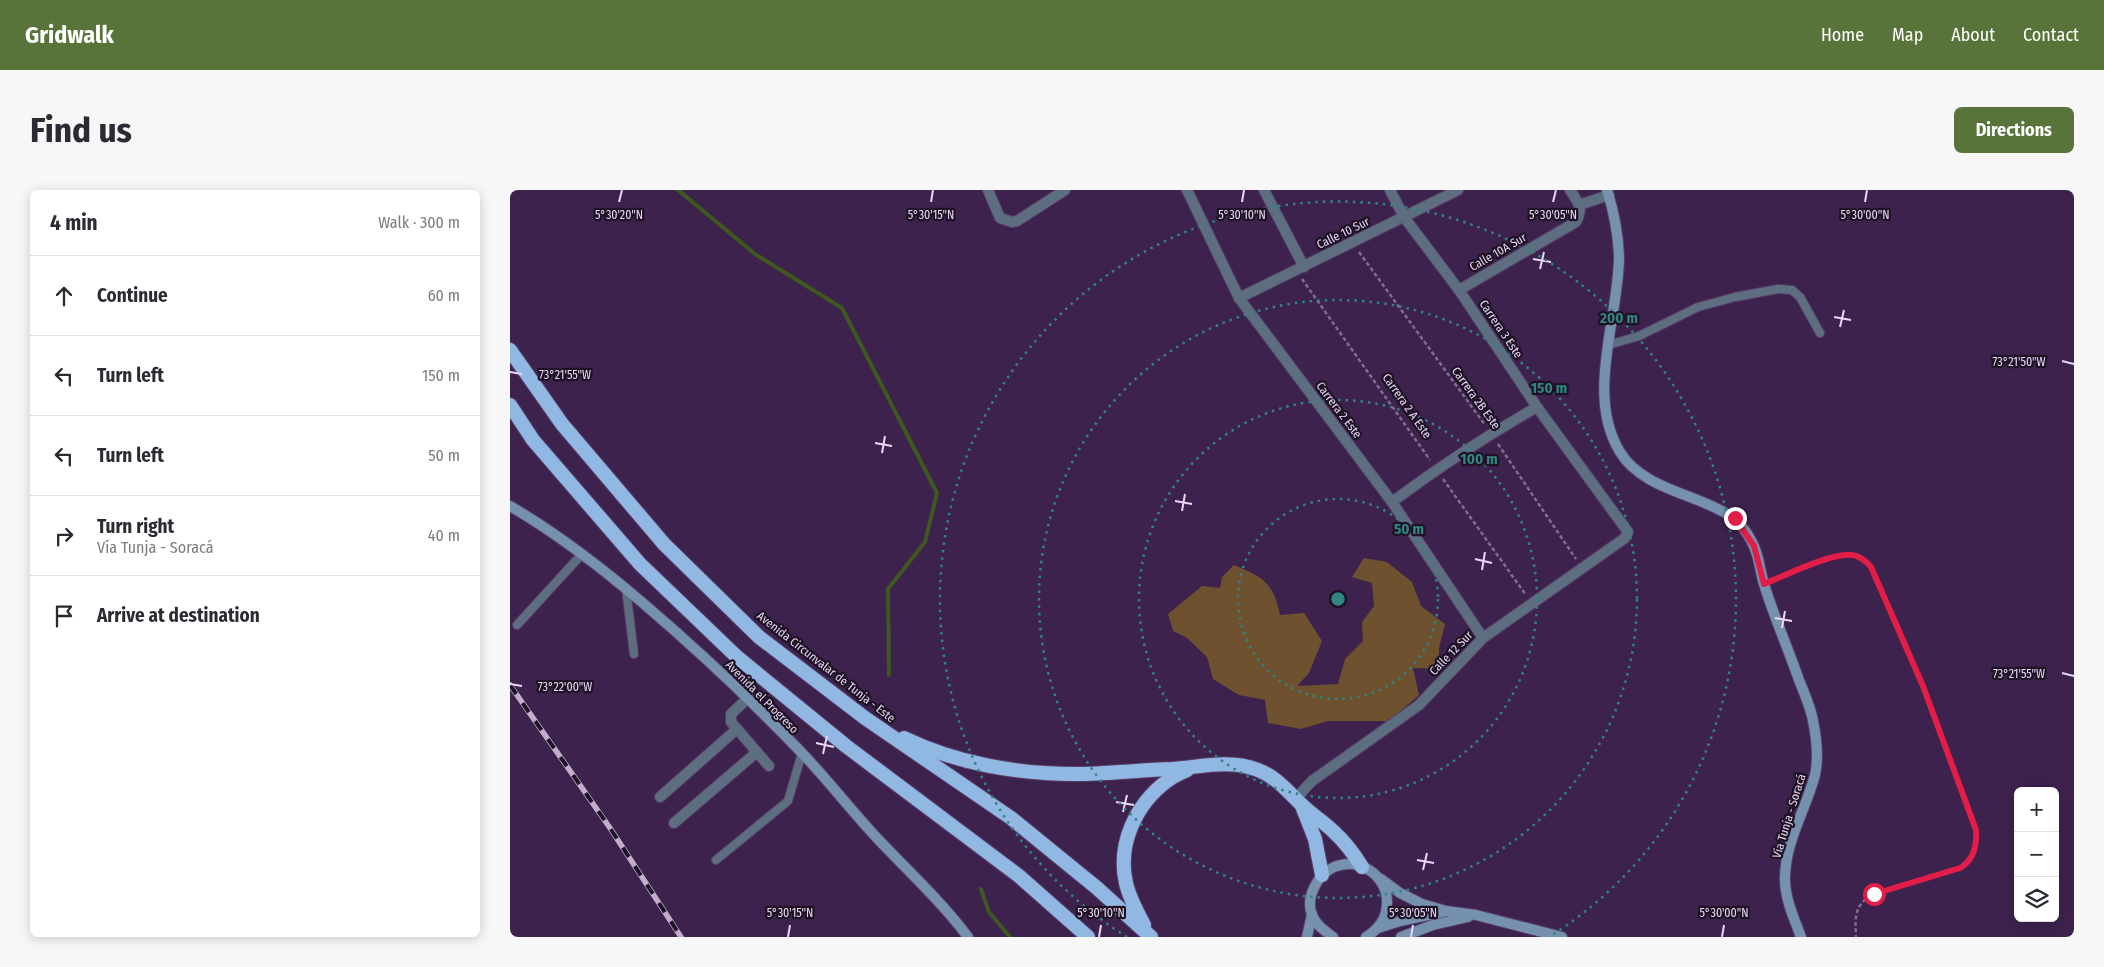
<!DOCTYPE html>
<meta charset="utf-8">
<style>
body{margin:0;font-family:"Fira Sans Condensed",sans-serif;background:#f7f7f7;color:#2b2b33}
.controls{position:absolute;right:15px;bottom:15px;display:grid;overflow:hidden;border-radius:8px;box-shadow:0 2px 12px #0003}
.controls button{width:45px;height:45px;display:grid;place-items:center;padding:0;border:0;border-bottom:1px solid #e1e1e2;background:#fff;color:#2b2b33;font:25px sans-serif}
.stop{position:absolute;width:15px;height:15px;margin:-11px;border:4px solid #e11d48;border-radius:50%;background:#fff}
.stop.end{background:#e11d48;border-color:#fff;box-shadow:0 1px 5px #0008}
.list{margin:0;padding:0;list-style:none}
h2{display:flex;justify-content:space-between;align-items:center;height:65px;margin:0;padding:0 20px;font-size:21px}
h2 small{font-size:16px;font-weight:400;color:#7c7c81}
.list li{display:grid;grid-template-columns:32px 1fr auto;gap:15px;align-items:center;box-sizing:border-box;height:80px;padding:0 20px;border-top:1px solid #e1e1e2}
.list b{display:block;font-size:19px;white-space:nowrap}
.list p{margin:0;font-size:16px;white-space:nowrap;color:#7c7c81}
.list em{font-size:16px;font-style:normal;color:#7c7c81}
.icon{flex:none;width:28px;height:28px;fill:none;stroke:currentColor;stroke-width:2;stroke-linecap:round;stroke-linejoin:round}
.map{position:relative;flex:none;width:1564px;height:747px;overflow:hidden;border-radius:8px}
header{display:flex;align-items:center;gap:30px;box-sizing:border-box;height:70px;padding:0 25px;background:#58743a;color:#fff}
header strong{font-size:24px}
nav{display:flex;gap:28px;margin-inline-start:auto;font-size:18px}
.intro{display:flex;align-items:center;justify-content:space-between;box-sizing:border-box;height:120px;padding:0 30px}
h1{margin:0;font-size:35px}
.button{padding:12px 22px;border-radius:8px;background:#58743a;color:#fff;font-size:18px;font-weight:700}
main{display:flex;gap:30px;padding:0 30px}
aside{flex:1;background:#fff;border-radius:8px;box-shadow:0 2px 12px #0003}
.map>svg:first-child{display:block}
</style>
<header>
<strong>Gridwalk</strong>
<nav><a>Home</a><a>Map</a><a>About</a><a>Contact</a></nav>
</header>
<div class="intro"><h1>Find us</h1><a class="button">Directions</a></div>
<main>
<aside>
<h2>4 min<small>Walk · 300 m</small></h2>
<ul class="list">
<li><svg class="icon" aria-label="ahead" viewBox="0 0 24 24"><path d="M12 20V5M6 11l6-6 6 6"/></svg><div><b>Continue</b></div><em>60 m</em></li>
<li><svg class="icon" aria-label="left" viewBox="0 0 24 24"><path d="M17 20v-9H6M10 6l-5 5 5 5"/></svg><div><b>Turn left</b></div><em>150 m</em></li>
<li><svg class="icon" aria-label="left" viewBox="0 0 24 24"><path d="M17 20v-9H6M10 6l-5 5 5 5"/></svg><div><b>Turn left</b></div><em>50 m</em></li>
<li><svg class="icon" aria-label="right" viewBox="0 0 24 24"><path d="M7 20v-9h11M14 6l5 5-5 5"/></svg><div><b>Turn right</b><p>Vía Tunja - Soracá</p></div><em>40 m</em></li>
<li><svg class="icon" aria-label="arrive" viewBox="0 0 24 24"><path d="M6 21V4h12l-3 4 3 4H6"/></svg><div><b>Arrive at destination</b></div></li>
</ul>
</aside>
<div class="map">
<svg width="1564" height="747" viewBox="0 0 1564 747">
<rect width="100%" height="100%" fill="#3c224d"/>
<path fill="#6e512e" d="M854,368l23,4 25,20 9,24 24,18 -6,24v21l-26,-1 6,27 -30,26h-61l-27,8 -33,-6 -3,-23 -26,-5 -26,-16 -6,-22 -20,-19 -14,-7 -5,-17 34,-28 18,2 2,-11 12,-12c29,12 39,17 46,50l24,-2 18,28 -13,32 -12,13 41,-2 7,-25 18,-18 -1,-19 12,-16 -2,-23 -20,-6z"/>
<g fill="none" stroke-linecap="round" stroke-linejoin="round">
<g stroke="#3e581f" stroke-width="4">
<path d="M168,0l77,64 87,54 95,185 -12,49 -37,47 1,86"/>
<path d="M471,699l8,23 21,25"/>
</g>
<defs>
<g id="service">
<path d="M1098,155l31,-9 59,-29 37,-10 43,-8 14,1 8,7 20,36"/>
<path d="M116,399l8,65"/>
<path d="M7,435l65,-71"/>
<path d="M206,670l72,-59 14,-48"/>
</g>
<g id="minor">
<path d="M478,0l12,28 12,4 5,-1 48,-31"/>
<path d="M677,0l52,108 153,204 91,136"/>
<path d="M754,0l40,77"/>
<path d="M1069,15l30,-10"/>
<path d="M949,100l117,-68c8,-15 2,-19 -6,-32"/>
<path d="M729,108l219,-108"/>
<path d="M882,312c47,-35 94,-66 145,-95"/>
<path d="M238,508l-17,16v8l38,44"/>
<path d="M150,607l77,-68"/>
<path d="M786,608l16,-17 107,-76 64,-67 142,-100 3,-6 -91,-125 -78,-117 -55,-73 -14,-27"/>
<path d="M164,633l83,-71"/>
</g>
<g id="secondary">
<path d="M1097,0c7,22 11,43 12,66 0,62 -34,139 1,196 23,38 79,42 112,65 9,6 16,17 21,27 6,12 7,27 11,40 10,33 24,64 35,96 5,12 10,24 13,36 4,18 7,41 3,59 -9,34 -29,65 -30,101 -1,21 9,42 16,61"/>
<path d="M0,316c48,28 92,62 134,98 55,47 107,96 157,148 26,27 49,57 75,85 31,33 65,64 92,100"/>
<path d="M871,689l19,14 22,11 24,7 30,4 86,22"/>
<path d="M868,738l22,-7 43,-9"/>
<path d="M797,747l5,-23"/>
<path d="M823,747c-8,-6 -17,-12 -21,-22 -7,-18 6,-41 22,-48 25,-11 54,9 53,36 0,15 -8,26 -21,34"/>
<path d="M891,747l32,-12 35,-8"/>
</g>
<g id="trunk">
<path d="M0,160l52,74 102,120 95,93 106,81 146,100 86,70 54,49"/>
<path d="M0,215l23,35 107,124 97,93 109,89 173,130 69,61"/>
<path d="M394,548c51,25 113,36 170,36 32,0 65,-4 98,-5 29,-2 57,-10 86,1 19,7 30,22 44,35 10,10 22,17 32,27 11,10 20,22 28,35"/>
<path d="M792,616l13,33 7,36"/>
<path d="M634,735c-7,-13 -15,-28 -18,-42 -9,-39 10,-79 41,-102 6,-5 14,-8 20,-11"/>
</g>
</defs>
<use href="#service" stroke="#583f68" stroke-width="10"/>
<use href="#minor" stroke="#583f68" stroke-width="12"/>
<use href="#secondary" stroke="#583f68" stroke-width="12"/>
<use href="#trunk" stroke="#583f68" stroke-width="16"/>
<g stroke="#816b90" stroke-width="2.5" stroke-dasharray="4 2.5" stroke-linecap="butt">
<path d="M849,62l126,173"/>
<path d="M792,89l128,181"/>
<path d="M988,254l78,115"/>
<path d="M933,289l83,116"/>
<path d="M1263,391c19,-8 59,-28 79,-26 8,1 14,6 19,12l52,119 53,143c1,16 -2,30 -16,39l-86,26c-20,10 -19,23 -18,43"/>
</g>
<use href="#service" stroke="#5d6e81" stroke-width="8"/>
<use href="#minor" stroke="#5d6e81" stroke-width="10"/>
<use href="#secondary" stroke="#7591ae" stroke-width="10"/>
<use href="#trunk" stroke="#90b8e2" stroke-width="14"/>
<defs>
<path id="rail" d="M0,495l100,143 71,109"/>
</defs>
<use href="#rail" stroke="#c0aecc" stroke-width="5.5"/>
<use href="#rail" stroke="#1e1225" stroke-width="4" stroke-dasharray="11" stroke-linecap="butt"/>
</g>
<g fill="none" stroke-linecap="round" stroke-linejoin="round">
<path stroke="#e11d48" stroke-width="6" d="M1225,328l19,28 10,38c20,-8 68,-32 88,-29 8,1 14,6 19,12l52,119 53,144c1,15 -2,30 -16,38l-86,26"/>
</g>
<path fill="none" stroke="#e8d8f3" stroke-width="2" d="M109,12l3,-12M421,12l2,-12M732,12l2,-12M1043,12l3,-12M1355,12l2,-12M1023,69l18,3M1030,79l4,-17M1324,127l17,3M1330,137l4,-17M1552,171l12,3M0,182l12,2M365,253l17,3M372,263l3,-17M665,311l17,3M672,321l3,-17M965,369l17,4M972,380l3,-18M1265,428l17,3M1272,438l3,-17M1552,483l12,3M0,494l12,2M306,553l18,4M313,564l4,-18M606,612l18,3M613,622l4,-17M907,670l17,3M913,680l4,-17M278,747l2,-12M589,747l2,-12M901,747l2,-12M1212,747l2,-12"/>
<g fill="none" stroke="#308582" stroke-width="2.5" stroke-dasharray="2.5 5">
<circle cx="828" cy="409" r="100"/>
<circle cx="828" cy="409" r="199"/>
<circle cx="828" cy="409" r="299"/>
<path d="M617 747A398 398 0 1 1 1039 747"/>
</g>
<g text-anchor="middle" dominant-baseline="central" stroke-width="4.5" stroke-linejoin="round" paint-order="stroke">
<g font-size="12" fill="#e8d8f3" stroke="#1e1225">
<text transform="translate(833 43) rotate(-26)">Calle 10 Sur</text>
<text transform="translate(988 62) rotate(-30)">Calle 10A Sur</text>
<text transform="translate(991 139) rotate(56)">Carrera 3 Este</text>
<text transform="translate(966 208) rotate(54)">Carrera 2B Este</text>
<text transform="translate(897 216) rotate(55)">Carrera 2 A Este</text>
<text transform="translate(829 220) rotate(53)">Carrera 2 Este</text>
<text transform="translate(941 463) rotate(-46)">Calle 12 Sur</text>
<text transform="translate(316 477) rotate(38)">Avenida Circunvalar de Tunja - Este</text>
<text transform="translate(252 507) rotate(45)">Avenida el Progreso</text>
<text transform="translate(1279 626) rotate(-73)">Vía Tunja - Soracá</text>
</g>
</g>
<g font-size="12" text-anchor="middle" fill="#e8d8f3" stroke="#1e1225" stroke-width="4.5" stroke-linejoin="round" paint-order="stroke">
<text x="109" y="29">5°30'20"N</text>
<text x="421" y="29">5°30'15"N</text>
<text x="732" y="29">5°30'10"N</text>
<text x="1043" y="29">5°30'05"N</text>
<text x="1355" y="29">5°30'00"N</text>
<text x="1509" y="176">73°21'50"W</text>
<text x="55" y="189">73°21'55"W</text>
<text x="1509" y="488">73°21'55"W</text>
<text x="55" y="501">73°22'00"W</text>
<text x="280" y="727">5°30'15"N</text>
<text x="591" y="727">5°30'10"N</text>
<text x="903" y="727">5°30'05"N</text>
<text x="1214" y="727">5°30'00"N</text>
</g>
<circle cx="828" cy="409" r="8" fill="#308582" stroke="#1e1225" stroke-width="2.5"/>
<g font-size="15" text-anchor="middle" font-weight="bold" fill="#308582" stroke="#1e1225" stroke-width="4.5" stroke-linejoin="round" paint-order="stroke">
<text x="1109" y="133">200 m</text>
<text x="1039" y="203">150 m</text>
<text x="969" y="274">100 m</text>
<text x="899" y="344">50 m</text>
</g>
</svg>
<div class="controls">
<button>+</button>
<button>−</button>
<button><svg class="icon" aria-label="layers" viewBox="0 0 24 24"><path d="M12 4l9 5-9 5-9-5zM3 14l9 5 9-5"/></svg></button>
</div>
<div class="stop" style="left:1364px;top:704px"></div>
<div class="stop end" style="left:1225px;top:328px"></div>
</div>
</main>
